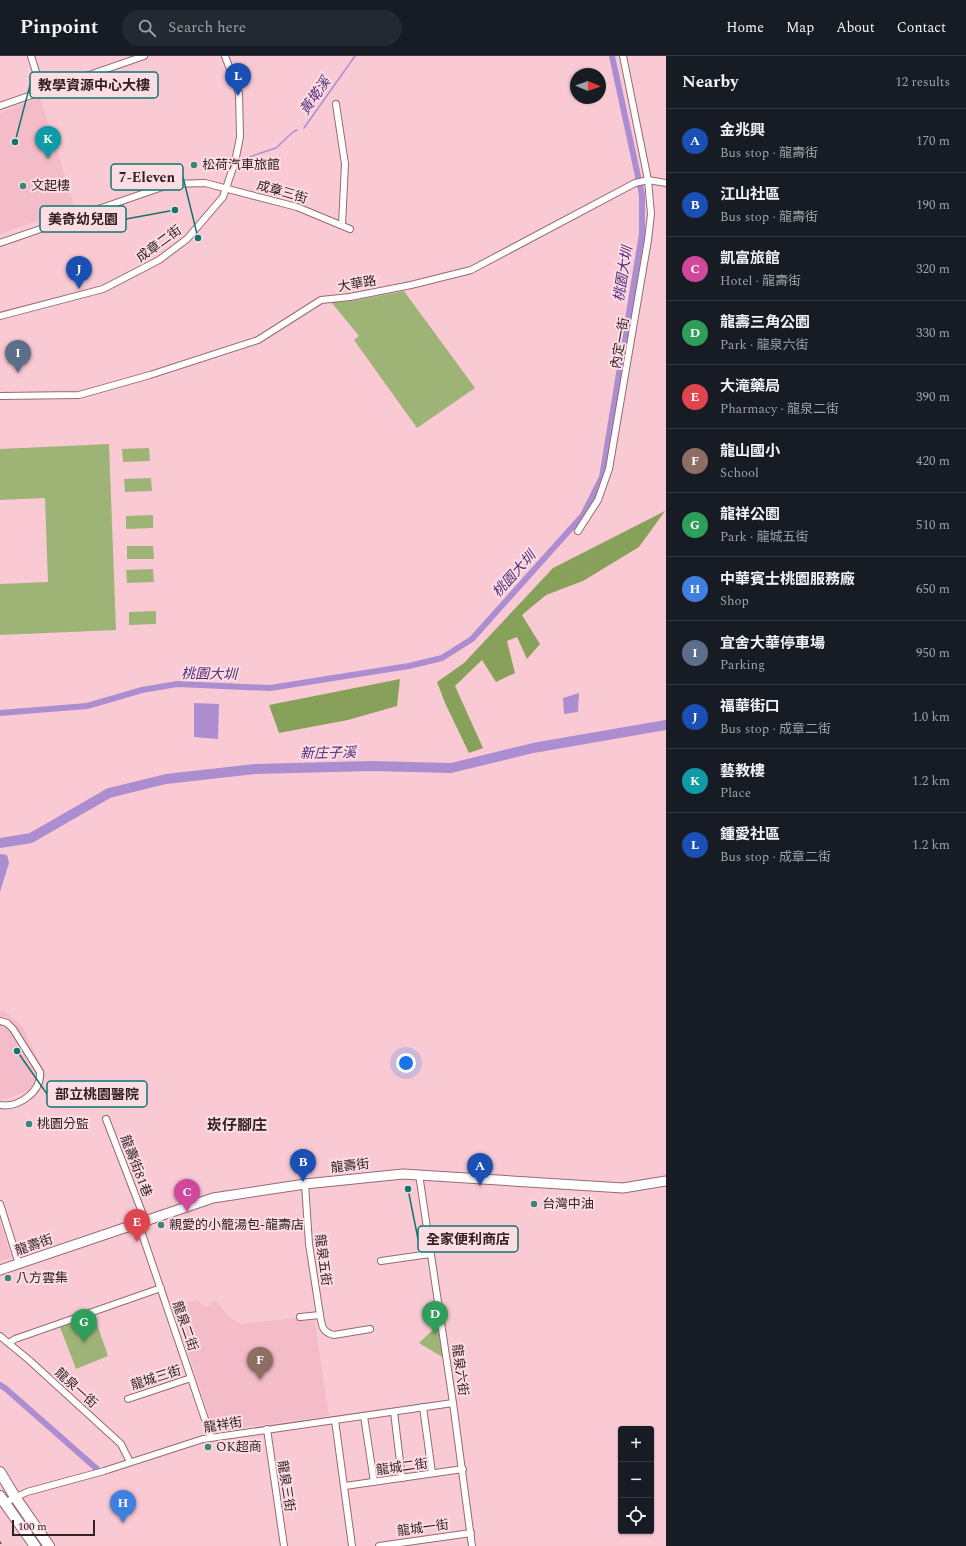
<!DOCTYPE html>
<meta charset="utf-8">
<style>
body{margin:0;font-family:Spectral,"Noto Sans TC",serif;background:#242831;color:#f1f3f6}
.controls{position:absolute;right:12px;bottom:12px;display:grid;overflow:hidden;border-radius:4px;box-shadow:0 1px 3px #0004}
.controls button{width:36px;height:36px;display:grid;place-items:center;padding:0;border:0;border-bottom:1px solid #363941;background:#171b24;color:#f1f3f6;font:20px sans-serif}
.compass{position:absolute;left:570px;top:12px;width:36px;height:36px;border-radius:50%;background:#171b24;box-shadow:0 1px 3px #0004;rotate:92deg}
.scale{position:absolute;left:12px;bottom:10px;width:83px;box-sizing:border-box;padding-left:4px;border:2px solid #322024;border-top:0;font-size:11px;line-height:14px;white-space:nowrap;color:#322024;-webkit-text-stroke:3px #fbdde3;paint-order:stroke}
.you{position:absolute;left:406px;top:1007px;width:14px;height:14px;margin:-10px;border:3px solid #fff;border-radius:50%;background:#1a73e8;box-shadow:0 0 0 6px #1a73e833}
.badge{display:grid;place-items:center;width:26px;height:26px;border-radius:50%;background:#ea580c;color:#fff;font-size:13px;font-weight:700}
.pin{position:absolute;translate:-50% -33px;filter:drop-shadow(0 1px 2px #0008)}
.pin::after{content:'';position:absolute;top:21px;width:14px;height:12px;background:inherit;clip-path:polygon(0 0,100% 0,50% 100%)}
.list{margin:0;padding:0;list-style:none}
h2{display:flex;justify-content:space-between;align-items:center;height:52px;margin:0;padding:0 16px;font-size:17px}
h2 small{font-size:13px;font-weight:400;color:#9ea1a6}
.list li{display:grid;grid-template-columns:26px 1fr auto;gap:12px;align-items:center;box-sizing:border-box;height:64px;padding:0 16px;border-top:1px solid #363941}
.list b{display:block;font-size:15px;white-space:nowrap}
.list p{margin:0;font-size:13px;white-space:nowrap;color:#9ea1a6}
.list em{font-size:13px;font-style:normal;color:#9ea1a6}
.icon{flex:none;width:22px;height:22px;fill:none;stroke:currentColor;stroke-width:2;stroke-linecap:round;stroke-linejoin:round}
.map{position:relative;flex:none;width:666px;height:1490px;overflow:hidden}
header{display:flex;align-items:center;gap:24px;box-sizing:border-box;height:56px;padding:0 20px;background:#171b24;border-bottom:1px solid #363941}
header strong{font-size:19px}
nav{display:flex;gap:22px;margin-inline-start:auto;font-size:14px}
.search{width:280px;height:36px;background:#242831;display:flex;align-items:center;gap:10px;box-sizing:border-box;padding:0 14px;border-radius:22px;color:#9ea1a6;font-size:15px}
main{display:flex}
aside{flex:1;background:#171b24}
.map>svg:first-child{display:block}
</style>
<header>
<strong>Pinpoint</strong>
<div class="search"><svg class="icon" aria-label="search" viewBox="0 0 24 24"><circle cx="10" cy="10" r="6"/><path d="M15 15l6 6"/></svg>Search here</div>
<nav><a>Home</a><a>Map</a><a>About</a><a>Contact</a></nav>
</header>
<main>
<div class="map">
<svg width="666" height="1490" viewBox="0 0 666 1490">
<rect width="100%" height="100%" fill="#facad4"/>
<g fill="#f4bcc8">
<path d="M40,41l35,111 -75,26v-121z"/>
<path d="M0,955h4l18,15 25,50 -17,13 -23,10 -7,1z"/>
<path d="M0,1166l11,35 -11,4z"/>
<path d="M197,1244l9,8 8,-8 17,18 9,6 74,-8 15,100 -115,15 -43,-130 13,2z"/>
</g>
<g fill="#9eb477">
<path d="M404,235l71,97 -58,40 -63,-88 5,-4 -28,-34 21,-1z"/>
<path d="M109,388l7,186 -116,5v-51l48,-2 -3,-84 -45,2v-51z"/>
<path d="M149,392l1,13 -27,1 -1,-13z"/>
<path d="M151,422l1,13 -27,1 -1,-13z"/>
<path d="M153,459v13l-27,1v-13z"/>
<path d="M127,490h26l1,13h-27z"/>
<path d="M153,513l1,13 -27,1 -1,-13z"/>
<path d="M156,555v13l-27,1v-13z"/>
<path d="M94,1259l14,41 -32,13 -16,-42z"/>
<path d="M439,1268l5,34 -25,-15z"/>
</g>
<g fill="#88a15a">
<path d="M665,455l-26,36 -56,34 -37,14 -24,20 18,29 -13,15 -10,-22 -10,4 8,32 -19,9 -14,-22 -27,26 28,62 -14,5 -24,-50 -8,-21 27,-19 89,-95z"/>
<path d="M400,623l-3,27 -49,14 -69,13 -10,-28z"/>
</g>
<g fill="#ac8ed0">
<path d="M579,637l-1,19 -14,2 -1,-16z"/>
<path d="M194,647l25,1 -1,35 -24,-2z"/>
<path d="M0,798l7,1 2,8 -9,29z"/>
</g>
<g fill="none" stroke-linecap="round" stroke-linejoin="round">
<g stroke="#ac8ed0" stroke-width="1.5">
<path d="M304,72l51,-72"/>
<path d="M237,105l39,-13 17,-16 4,-2"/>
</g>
<g stroke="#ac8ed0" stroke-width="6">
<path d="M0,657l87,-7 55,-16 35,-6 93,4 139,-22 33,-8 30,-19 111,-124 19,-38 40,-243v-39l-30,-139"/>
<path d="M0,1329l5,3 92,81"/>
</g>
<path stroke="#ac8ed0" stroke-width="10" d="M0,787l31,-5 78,-45 57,-14 89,-10 117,-3 79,2 82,-20 133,-23"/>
<defs>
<g id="street">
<path d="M31,0l11,35"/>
<path d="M336,48l9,60 -3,61"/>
<path d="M0,50l144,-50"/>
<path d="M0,187l171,-59 34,-1 92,24 53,22"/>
<path d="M0,260l103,-27 56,-29 28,-21 36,-42 12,-35 5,-25 -1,-44 -14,-37"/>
<path d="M0,340l79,-1 71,-20 108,-35 63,-40 29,-3 61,-12 60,-15 164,-87 13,-3 18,3"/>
<path d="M578,475l20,-31 11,-31 39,-229 3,-26 -3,-34 -25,-124"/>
<path d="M0,965l7,2 6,6 27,43c2,20 -22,36 -40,33"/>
<path d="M106,1063l39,101"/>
<path d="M419,1118l34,229 19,143"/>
<path d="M0,1148l19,60"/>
<path d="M138,1166l73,215"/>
<path d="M381,1205l49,-7"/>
<path d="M320,1259c2,11 2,17 14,20l36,-6"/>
<path d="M300,1261l20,-2 -11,-71 -4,-60"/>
<path d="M0,1280l29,24 92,84 9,18"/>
<path d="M9,1287l6,-4 146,-51"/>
<path d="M128,1343l63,-21"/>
<path d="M423,1351l9,66"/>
<path d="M394,1356l8,66"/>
<path d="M364,1360l10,66"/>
<path d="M335,1364l17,126"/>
<path d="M267,1373l17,117"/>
<path d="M345,1430l118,-17"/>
<path d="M4,1447l23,-11 77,-21 99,-32 250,-36"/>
<path d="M379,1490l92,-13"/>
</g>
<path id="secondary" d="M0,1214l213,-72 92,-14 98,-10 220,14 43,-7"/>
<g id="primary">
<path d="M0,1416l15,25 34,49"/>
<path d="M0,1440l35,50"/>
</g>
</defs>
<use href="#street" stroke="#946a73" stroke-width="8"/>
<use href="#secondary" stroke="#946a73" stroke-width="11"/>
<use href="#primary" stroke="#946a73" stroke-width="12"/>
<use href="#street" stroke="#fff" stroke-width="6"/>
<use href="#secondary" stroke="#fff" stroke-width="9"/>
<use href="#primary" stroke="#fff" stroke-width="10"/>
<path stroke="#574045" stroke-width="1.5" stroke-dasharray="2 4" stroke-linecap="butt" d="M0,1486l3,4"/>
</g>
<g fill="#3e847b" stroke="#fbdde3" stroke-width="1.5">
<circle cx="194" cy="109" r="4"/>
<circle cx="23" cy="130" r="4"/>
<circle cx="29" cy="1068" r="4"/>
<circle cx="534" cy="1148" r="4"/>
<circle cx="161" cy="1169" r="4"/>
<circle cx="8" cy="1222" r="4"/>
<circle cx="208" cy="1391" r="4"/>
</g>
<g text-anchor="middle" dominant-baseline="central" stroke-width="4" stroke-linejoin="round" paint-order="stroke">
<g font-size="13" fill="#322024" stroke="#fbdde3" text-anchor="start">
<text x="202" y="109">松荷汽車旅館</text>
<text x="31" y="130">文起樓</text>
<text x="37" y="1068">桃園分監</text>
<text x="542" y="1148">台灣中油</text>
<text x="169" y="1169">親愛的小籠湯包-龍壽店</text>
<text x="16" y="1222">八方雲集</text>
<text x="216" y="1391">OK超商</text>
</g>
<g font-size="13" fill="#322024" stroke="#fbdde3">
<text transform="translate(282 136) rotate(16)">成章三街</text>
<text transform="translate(159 188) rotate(-36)">成章二街</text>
<text transform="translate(357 228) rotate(-10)">大華路</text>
<text transform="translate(620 287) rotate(-80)">內定一街</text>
<text transform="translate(136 1110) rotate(69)">龍壽街81巷</text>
<text transform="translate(350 1110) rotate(-7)">龍壽街</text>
<text transform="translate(34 1189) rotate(-19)">龍壽街</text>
<text transform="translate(323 1204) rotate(82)">龍泉五街</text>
<text transform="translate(185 1270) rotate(71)">龍泉二街</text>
<text transform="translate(460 1314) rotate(82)">龍泉六街</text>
<text transform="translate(156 1322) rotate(-18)">龍城三街</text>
<text transform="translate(76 1332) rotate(42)">龍泉一街</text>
<text transform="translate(223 1369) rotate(-9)">龍祥街</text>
<text transform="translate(402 1411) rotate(-8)">龍城二街</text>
<text transform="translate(286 1430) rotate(81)">龍泉三街</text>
<text transform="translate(423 1472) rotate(-8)">龍城一街</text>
</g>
<g font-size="14" font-style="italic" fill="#542b7a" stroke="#fbdde3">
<text transform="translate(315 40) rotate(-55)">黃墘溪</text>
<text transform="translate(623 218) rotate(-81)">桃園大圳</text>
<text transform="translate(514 518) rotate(-48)">桃園大圳</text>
<text transform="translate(209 618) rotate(1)">桃園大圳</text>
<text transform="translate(328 697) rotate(-1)">新庄子溪</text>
</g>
<g font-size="15" font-weight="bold" fill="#322024" stroke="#fbdde3">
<text x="237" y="1069">崁仔腳庄</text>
</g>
</g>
<path fill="none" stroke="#0f766e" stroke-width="1.5" d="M15 86L30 29M198 182L183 121M175 154L126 163M17 995L47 1038M408 1133L418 1183"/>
<g fill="#0f766e" stroke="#fbdde3" stroke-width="1.5">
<circle cx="15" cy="86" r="4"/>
<circle cx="198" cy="182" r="4"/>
<circle cx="175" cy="154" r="4"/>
<circle cx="17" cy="995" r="4"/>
<circle cx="408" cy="1133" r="4"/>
</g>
<g fill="#fbdde3" stroke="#0f766e" stroke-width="1.5">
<rect x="30" y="16" width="128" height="26" rx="4"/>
<rect x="111" y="108" width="72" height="26" rx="4"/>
<rect x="40" y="150" width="86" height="26" rx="4"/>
<rect x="47" y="1025" width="100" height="26" rx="4"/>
<rect x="418" y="1170" width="100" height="26" rx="4"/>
</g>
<g font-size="14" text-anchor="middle" font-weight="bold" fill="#322024">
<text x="94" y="34">教學資源中心大樓</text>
<text x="147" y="126">7-Eleven</text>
<text x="83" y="168">美奇幼兒園</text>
<text x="97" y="1043">部立桃園醫院</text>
<text x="468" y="1188">全家便利商店</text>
</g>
</svg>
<div class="controls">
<button>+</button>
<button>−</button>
<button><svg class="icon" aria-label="locate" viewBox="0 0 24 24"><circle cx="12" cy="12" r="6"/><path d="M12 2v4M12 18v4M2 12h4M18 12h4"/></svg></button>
</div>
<svg class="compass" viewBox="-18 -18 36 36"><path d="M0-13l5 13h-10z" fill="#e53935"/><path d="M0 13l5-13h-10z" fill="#9ea1a6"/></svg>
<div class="scale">100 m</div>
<div class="you"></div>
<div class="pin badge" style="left:480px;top:1130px;background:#1a4fb4">A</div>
<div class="pin badge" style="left:303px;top:1126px;background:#1a4fb4">B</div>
<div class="pin badge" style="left:187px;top:1156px;background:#d1479c">C</div>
<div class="pin badge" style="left:435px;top:1278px;background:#2e9e5b">D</div>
<div class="pin badge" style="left:137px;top:1186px;background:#e0444e">E</div>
<div class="pin badge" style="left:260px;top:1324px;background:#8d6e63">F</div>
<div class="pin badge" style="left:84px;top:1286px;background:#2e9e5b">G</div>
<div class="pin badge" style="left:123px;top:1467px;background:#3f7fe0">H</div>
<div class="pin badge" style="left:18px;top:317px;background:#5c6f8a">I</div>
<div class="pin badge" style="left:79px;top:233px;background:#1a4fb4">J</div>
<div class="pin badge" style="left:48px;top:103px;background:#0f9aa8">K</div>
<div class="pin badge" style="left:238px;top:40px;background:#1a4fb4">L</div>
</div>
<aside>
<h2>Nearby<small>12 results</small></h2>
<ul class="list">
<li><span class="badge" style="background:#1a4fb4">A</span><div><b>金兆興</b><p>Bus stop · 龍壽街</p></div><em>170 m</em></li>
<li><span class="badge" style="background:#1a4fb4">B</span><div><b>江山社區</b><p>Bus stop · 龍壽街</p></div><em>190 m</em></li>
<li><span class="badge" style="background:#d1479c">C</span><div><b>凱富旅館</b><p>Hotel · 龍壽街</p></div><em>320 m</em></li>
<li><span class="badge" style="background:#2e9e5b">D</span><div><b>龍壽三角公園</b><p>Park · 龍泉六街</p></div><em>330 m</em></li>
<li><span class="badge" style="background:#e0444e">E</span><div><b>大滝藥局</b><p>Pharmacy · 龍泉二街</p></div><em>390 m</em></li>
<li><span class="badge" style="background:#8d6e63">F</span><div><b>龍山國小</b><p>School</p></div><em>420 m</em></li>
<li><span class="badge" style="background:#2e9e5b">G</span><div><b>龍祥公園</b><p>Park · 龍城五街</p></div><em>510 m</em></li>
<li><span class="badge" style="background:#3f7fe0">H</span><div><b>中華賓士桃園服務廠</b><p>Shop</p></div><em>650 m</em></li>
<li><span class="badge" style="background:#5c6f8a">I</span><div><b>宜舍大華停車場</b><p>Parking</p></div><em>950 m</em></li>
<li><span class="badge" style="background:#1a4fb4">J</span><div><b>福華街口</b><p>Bus stop · 成章二街</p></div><em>1.0 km</em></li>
<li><span class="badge" style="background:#0f9aa8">K</span><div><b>藝教樓</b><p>Place</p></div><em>1.2 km</em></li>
<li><span class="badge" style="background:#1a4fb4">L</span><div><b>鍾愛社區</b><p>Bus stop · 成章二街</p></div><em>1.2 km</em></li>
</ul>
</aside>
</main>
